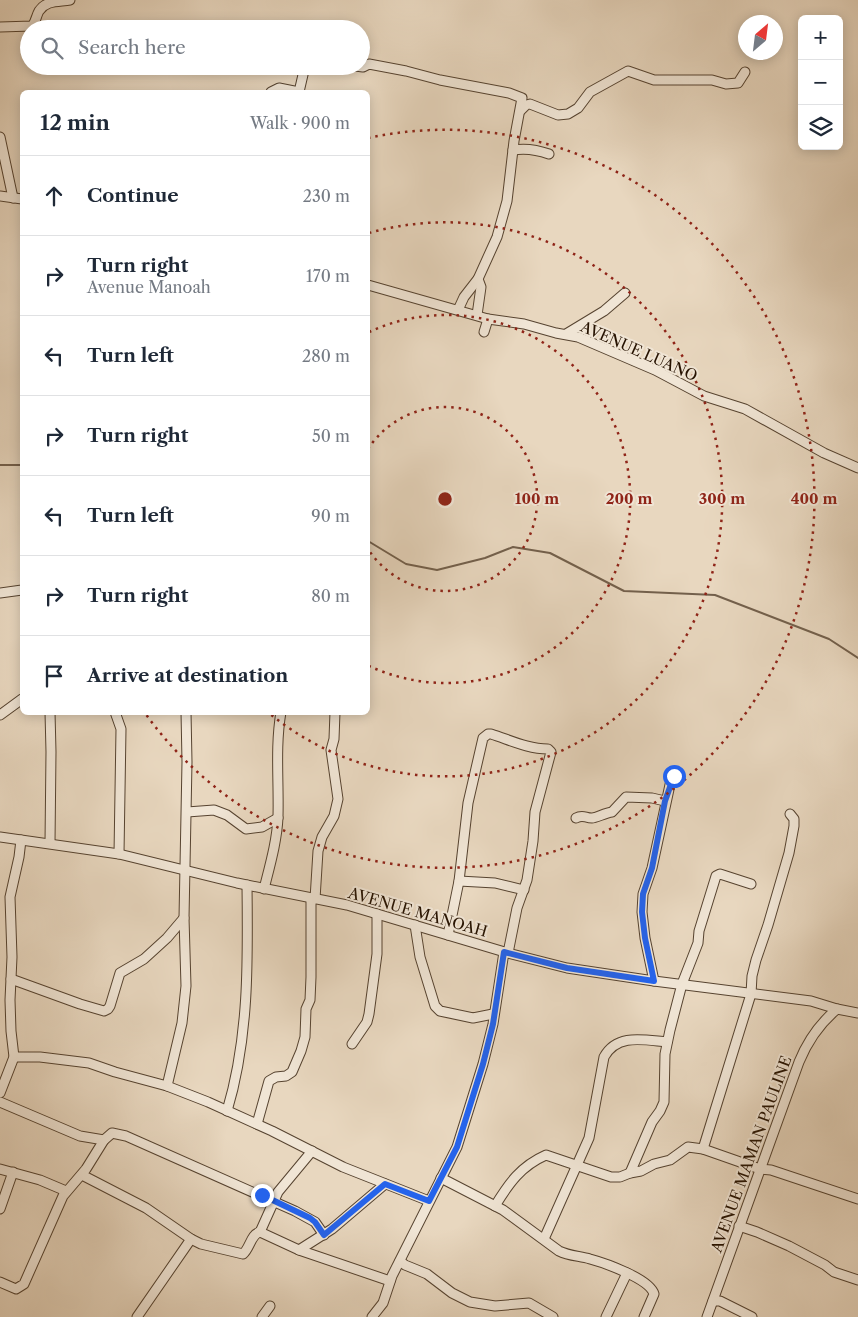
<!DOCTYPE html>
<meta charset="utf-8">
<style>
body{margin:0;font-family:"Libre Caslon Text",serif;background:#f2f2f3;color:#1f2937}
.controls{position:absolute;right:15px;top:15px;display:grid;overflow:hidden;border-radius:8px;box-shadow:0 2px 12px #0003}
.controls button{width:45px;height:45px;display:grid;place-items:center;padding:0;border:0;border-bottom:1px solid #e0e1e3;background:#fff;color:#1f2937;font:25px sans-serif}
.compass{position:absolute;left:738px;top:15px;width:45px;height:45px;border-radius:50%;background:#fff;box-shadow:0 2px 12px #0003;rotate:28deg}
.stop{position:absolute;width:15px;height:15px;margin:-11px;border:4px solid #2563eb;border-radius:50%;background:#fff}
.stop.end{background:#2563eb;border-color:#fff;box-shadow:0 1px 5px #0008}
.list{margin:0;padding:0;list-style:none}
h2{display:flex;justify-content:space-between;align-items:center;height:65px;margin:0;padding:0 20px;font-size:21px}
h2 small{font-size:16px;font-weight:400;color:#747a83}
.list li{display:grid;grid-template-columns:32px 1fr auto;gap:15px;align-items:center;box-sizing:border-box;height:80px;padding:0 20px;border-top:1px solid #e0e1e3}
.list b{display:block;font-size:19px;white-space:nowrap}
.list p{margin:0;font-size:16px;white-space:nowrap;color:#747a83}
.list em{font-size:16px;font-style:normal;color:#747a83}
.icon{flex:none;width:28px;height:28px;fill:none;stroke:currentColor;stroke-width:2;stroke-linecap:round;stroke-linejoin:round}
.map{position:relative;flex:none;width:858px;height:1317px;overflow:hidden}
.search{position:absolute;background:#fff;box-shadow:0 2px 12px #0003;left:20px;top:20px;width:350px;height:55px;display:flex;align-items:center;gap:12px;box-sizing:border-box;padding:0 18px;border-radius:28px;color:#747a83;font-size:19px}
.panel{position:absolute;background:#fff;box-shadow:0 2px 12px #0003;left:20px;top:90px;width:350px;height:625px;border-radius:8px}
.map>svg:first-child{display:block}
</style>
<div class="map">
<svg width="858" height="1317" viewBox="0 0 858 1317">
<rect width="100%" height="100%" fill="#e8d7bf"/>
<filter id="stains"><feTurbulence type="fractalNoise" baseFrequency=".004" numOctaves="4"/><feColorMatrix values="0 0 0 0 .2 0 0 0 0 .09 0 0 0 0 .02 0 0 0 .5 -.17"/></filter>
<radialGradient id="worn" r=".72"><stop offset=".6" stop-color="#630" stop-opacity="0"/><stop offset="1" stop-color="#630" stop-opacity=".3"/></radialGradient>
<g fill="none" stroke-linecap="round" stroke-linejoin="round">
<g stroke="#73604c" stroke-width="2">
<path d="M0,465h22"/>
<path d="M368,541l38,23 31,6 48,-12 28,-11 37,6 74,38 91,4 114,44 29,19"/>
</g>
<defs>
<g id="minor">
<path d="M0,27l32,-1c4,-4 4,-10 7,-15 7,-11 20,-9 31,-11"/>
<path d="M355,66l8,1 6,-3 37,7 34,9 69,13 13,5 -8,43 -7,60 -10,36 -19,42 -14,18 -6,13"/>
<path d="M271,92l8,-4 20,4"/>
<path d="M299,92l6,-26"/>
<path d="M521,110l5,-5 4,-1 28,11 10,-1 10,-6 12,-16 38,-21 26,9h58l14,4 12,-1 7,-11"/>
<path d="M0,137l13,61"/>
<path d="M513,150c12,-2 25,0 36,4"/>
<path d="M0,196l22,3"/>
<path d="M368,285l120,34 36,5 32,9 22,4 77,33 49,26 41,13 79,44 34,15"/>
<path d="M477,315l4,-28 -3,-8"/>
<path d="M484,332l4,-13"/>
<path d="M566,334l38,-23 21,-18"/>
<path d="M0,593l22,-3"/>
<path d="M50,712l1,40 -1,91"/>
<path d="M115,712l6,17 -2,125"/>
<path d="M0,715l22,-16"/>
<path d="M187,812l27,-2 13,5 19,14 16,-2 16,-9"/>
<path d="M576,818c7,-4 9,0 16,0 4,0 13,-5 20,-6l14,-15 26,1 13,3"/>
<path d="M0,837l119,17 118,29 110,22 161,48 59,15 87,13 157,20 26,8 21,4"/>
<path d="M459,881l36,2 29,7"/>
<path d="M264,889c6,-24 13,-48 14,-72 1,-35 -3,-70 3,-105"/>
<path d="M315,899l3,-48 4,-14 12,-21 4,-17 -7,-49 3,-11 1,-27"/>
<path d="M415,925l5,32 15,49 5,5 33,7 20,-4"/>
<path d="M448,935l11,-54 9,-78 15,-65 5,-4h3c19,6 37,15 57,15l3,3 -16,60 -2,29 -6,39 -10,28 -9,45"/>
<path d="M11,979l69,25 24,7 4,-2 2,-3 10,-33 24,-14 23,-21 17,-20"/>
<path d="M654,981l-9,-43 -3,-26 1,-18 9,-26 19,-88 6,-7"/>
<path d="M352,1044l15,-22 2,-8 8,-60v-40"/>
<path d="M14,1057h26l49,6 26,9 52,14 41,16 64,29 71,36 86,34"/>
<path d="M167,1086l15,-63 4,-37 -2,-68 3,-156 -1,-50"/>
<path d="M0,1093l14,-36 -3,-26 -1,-31 2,-43 -2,-60 9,-40 2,-17"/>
<path d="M0,1102l80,34 24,4"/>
<path d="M227,1111c22,-73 21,-150 20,-226"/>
<path d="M257,1124l12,-43 7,-4 10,-1 6,-4 9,-21 4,-14 1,-28 4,-9 1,-23v-79"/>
<path d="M703,1149l48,-155 1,-18 4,-16 12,-35 21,-72 5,-27v-7l-4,-5"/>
<path d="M0,1169l40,11 26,11"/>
<path d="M630,1173l22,-51 8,-11 4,-9 1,-48 5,-24 12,-46 16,-41 1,-12 17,-55 4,-2 31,10"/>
<path d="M82,1175l64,33 45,31 10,5 42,10c7,-6 8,-20 17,-22l39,18 91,31"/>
<path d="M441,1178l62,32 56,41c10,5 21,5 31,8 15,4 60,20 64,35l-10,23"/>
<path d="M495,1206c14,-23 26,-40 51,-51l65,22h9l10,-4 11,-2 13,-7 16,-4 18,-13 15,2 57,20 11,1 87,29"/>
<path d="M0,1209l13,-37"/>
<path d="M739,1226l18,6 32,14 36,19 9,7 24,8"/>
<path d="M260,1232l18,-40 34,-41"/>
<path d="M544,1239l45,-101 15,-81c13,-24 40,-17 63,-15"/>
<path d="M299,1250l33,-21 53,-45"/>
<path d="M400,1261l5,4 22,9 25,19 18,9 25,4 34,-3 24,14"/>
<path d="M0,1282l16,7 8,-5 39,-88 23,-27 18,-29 8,-7 14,3 169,75 20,11 9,13"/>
<path d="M713,1301h7l32,16"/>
<path d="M137,1317l54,-78"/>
<path d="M262,1317l8,-11"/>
<path d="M372,1317l11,-14 9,-27 65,-129 26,-83 10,-40 11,-72"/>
<path d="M606,1317l21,-44"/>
<path d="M707,1317l92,-255c9,-22 20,-38 38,-53"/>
</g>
</defs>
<use href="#minor" stroke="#564330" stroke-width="11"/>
<use href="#minor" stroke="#f0e5d5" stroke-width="9"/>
</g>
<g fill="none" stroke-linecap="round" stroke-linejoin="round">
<path stroke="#2563eb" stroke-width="6" d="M262,1195l48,23 5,4 9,13 61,-51 44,17 28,-54 26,-83 10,-40 11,-72 63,16 87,13 -9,-43 -3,-26 1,-18 9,-26 13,-67 9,-25"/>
</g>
<g fill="none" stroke="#8f2418" stroke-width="2.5" stroke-dasharray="2.5 5">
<path d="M368 449A92 92 0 1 1 368 549"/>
<path d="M369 332A184 184 0 1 1 369 666"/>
<path d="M369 233A277 277 0 1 1 269 713"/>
<path d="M368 138A369 369 0 1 1 145 713"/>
</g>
<g text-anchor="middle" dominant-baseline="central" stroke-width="4" stroke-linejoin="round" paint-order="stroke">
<g font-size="15" fill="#261200" stroke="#f0e5d5">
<text transform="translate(639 351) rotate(24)">AVENUE LUANO</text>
<text transform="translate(418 912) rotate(16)">AVENUE MANOAH</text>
<text transform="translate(751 1154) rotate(-70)">AVENUE MAMAN PAULINE</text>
</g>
</g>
<circle cx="445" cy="499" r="8" fill="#8f2418" stroke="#f0e5d5" stroke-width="2.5"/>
<g font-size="15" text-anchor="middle" font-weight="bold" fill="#8f2418" stroke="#f0e5d5" stroke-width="4" stroke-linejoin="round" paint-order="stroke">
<text x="537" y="504">100 m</text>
<text x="629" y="504">200 m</text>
<text x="722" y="504">300 m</text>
<text x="814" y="504">400 m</text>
</g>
<rect width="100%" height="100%" filter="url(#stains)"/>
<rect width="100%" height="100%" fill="url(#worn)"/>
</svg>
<div class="controls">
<button>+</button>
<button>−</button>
<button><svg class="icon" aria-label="layers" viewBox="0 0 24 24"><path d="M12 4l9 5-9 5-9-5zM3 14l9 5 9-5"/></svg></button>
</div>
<svg class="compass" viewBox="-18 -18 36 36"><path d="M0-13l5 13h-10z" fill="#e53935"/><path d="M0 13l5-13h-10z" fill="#747a83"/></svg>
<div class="stop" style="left:674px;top:776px"></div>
<div class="stop end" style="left:262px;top:1195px"></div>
<div class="search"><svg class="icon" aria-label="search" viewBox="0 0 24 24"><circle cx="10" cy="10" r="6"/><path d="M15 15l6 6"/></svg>Search here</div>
<section class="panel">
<h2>12 min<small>Walk · 900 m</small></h2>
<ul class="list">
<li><svg class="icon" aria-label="ahead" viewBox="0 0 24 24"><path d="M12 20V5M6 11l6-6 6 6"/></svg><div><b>Continue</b></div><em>230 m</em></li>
<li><svg class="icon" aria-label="right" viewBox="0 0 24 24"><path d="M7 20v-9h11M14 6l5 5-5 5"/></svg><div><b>Turn right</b><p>Avenue Manoah</p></div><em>170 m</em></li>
<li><svg class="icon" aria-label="left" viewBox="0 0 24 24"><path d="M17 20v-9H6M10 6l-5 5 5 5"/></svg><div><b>Turn left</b></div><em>280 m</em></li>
<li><svg class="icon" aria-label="right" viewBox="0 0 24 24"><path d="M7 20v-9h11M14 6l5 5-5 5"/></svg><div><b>Turn right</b></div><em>50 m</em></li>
<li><svg class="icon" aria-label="left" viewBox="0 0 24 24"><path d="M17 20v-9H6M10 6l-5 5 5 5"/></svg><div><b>Turn left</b></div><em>90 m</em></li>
<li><svg class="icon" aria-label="right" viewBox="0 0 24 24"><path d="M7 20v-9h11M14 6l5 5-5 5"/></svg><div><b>Turn right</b></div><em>80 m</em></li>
<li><svg class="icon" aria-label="arrive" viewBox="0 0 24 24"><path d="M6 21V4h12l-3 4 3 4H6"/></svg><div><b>Arrive at destination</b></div></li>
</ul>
</section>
</div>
